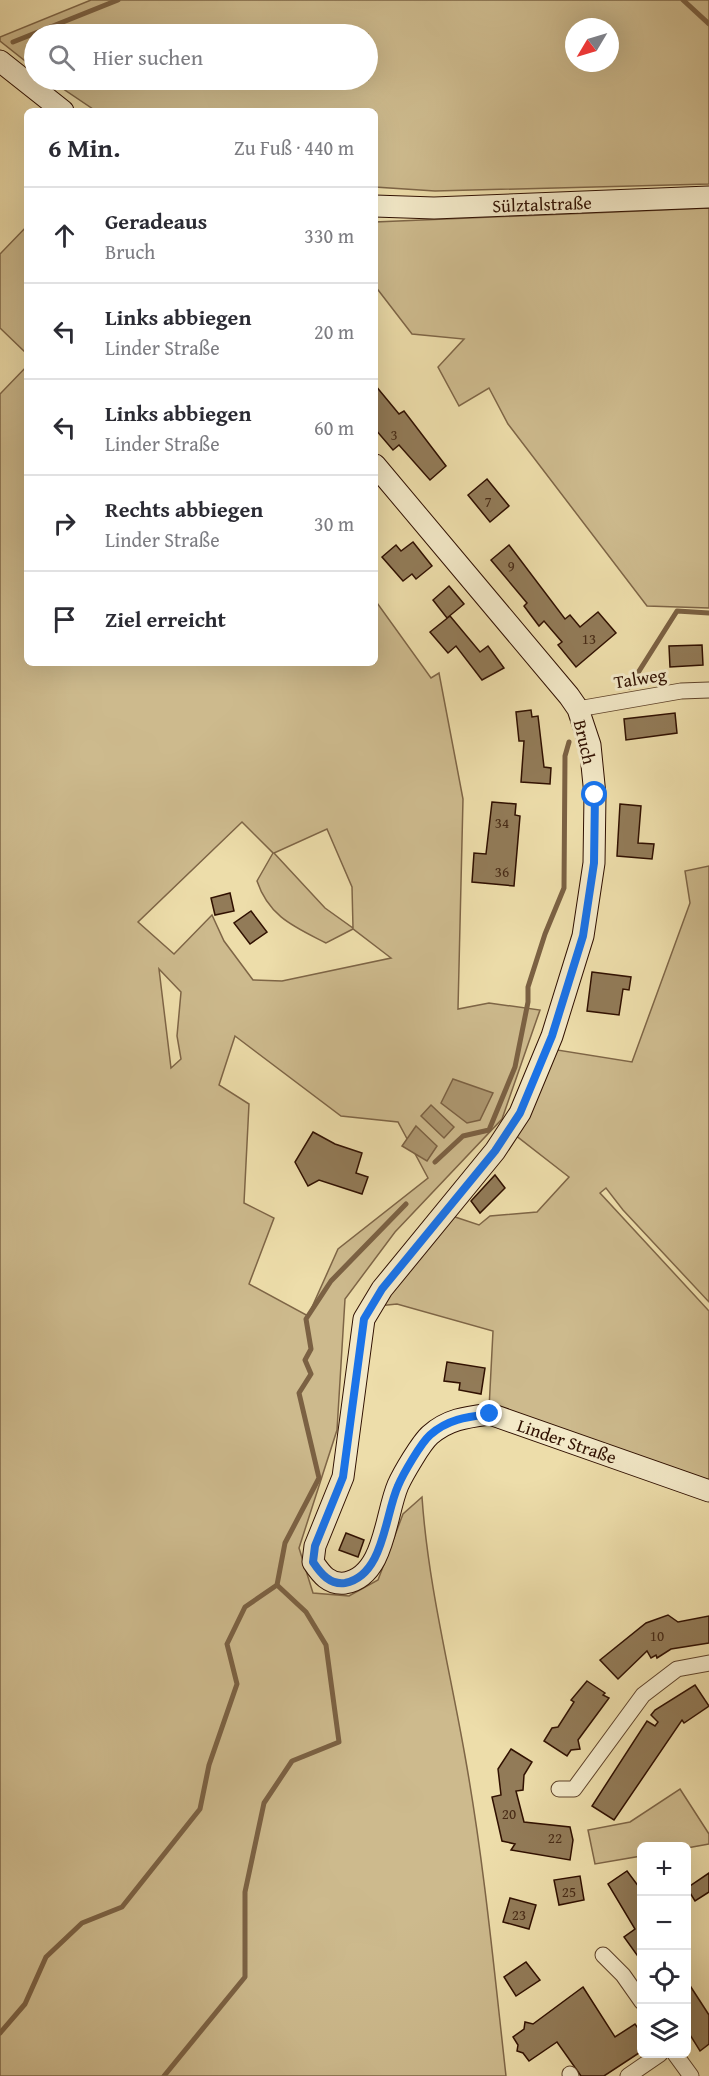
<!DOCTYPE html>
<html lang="de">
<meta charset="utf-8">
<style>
body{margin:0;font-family:"Gentium Book Plus",serif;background:#f2f2f3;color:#2b2b33}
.controls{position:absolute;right:18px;bottom:18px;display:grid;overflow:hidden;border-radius:9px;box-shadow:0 6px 24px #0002}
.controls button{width:54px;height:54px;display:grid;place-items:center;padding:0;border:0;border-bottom:2px solid #e1e1e2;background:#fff;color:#2b2b33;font:30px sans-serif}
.compass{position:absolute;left:565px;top:18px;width:54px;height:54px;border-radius:50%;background:#fff;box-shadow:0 6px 24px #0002;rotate:232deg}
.stop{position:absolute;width:18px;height:18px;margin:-14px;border:4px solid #1a73e8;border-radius:50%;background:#fff}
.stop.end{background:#1a73e8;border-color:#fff;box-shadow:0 2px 6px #0008}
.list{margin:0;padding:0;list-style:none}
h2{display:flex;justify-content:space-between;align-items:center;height:78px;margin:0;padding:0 24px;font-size:26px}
h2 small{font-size:20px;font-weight:400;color:#7c7c81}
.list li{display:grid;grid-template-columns:39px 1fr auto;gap:18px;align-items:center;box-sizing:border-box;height:96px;padding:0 24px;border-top:2px solid #e1e1e2}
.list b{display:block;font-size:22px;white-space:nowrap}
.list p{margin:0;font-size:20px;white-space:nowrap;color:#7c7c81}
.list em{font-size:20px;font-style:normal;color:#7c7c81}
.icon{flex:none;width:33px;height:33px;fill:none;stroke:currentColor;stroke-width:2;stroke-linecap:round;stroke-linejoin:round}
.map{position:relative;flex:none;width:709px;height:2076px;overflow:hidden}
.search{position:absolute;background:#fff;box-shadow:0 6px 24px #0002;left:24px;top:24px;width:354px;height:66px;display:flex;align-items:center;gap:15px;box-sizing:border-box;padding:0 21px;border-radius:33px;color:#7c7c81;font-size:22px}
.panel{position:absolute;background:#fff;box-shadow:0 6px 24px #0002;left:24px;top:108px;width:354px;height:558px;border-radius:9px}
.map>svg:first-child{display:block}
</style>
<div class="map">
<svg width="709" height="2076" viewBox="0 0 709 2076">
<rect width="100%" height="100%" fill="#edddaa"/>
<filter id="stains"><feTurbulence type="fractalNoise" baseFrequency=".00333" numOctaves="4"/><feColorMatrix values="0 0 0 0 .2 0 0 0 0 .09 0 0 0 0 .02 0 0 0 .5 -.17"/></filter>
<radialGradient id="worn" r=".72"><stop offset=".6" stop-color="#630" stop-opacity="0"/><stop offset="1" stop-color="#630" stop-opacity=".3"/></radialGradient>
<g fill="#cdba8d" stroke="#7e6546" stroke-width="1.5" fill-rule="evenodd">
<path d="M91,0h618v184l-274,7 -60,-4v-76h-279l-46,-31h318v-46h-334v34l-34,-27v-4zM574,27h36v36h-36z"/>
<path d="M709,208v400l-62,-2 -139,-182 -19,-36 -30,18 -21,-39 26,-28 -52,-5 -37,-48v-64z"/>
<path d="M27,226v128l-27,-26v-74z"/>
<path d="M27,366v297h348v-63l56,78 8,-5 24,126 -5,210 31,-6 51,7 -38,109 -107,113 -50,67 -8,131 -38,118 14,45 36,3 29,-16 25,-66 19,-17c6,88 28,173 43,259 19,106 29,213 41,320h-506v-1682zM242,822l31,31 -16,28c12,36 38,46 69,62l27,-14 38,29 -109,23 -29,-1 -29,-39 -12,-26 -38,39 -36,-32zM327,829l25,58 1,41 -28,-20 -51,-55zM159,969l22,23 -4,44 4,23 -10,9zM235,1036l106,80 57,6 30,56 -90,71 -30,67 -59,-32 25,-66 -30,-15 5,-99 -30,-19z"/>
<path d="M709,866v436l-86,-92 -17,-22 -6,5 109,118v177l-220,-79 4,-78 -96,-27 -30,3 70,-96 42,14 11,-9 47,-4 32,-35 -63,-49 39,-80 87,14 58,-159 -5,-32z"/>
<path d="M680,1789l29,45v10l-22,4 -45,-2 -1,10 -46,8 -7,-34 42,-8z"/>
</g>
<g fill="#ad9770" stroke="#7b6143" stroke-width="1.5">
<path d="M453,1079l40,14 -13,27 -13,3 -26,-20z"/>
<path d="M431,1105l23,22 -10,11 -23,-22z"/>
<path d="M416,1126l21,20 -10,15 -25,-15z"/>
</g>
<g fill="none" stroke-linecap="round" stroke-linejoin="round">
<g stroke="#7b6143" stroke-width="5">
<path d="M683,0l26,24"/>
<path d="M13,42l105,-42"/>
<path d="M629,687l48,-76 32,2"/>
<path d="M435,1162l28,-26 26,-6 26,-63 13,-65v-15l17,-53 19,-46 1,-132 4,-14"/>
<path d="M0,2033l25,-29 21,-47 36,-34 40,-16 78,-98 9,-44 28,-81 -10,-40 18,-37 32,-22 8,-42 34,-65 -20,-85 12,-19 -6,-14 6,-11 -5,-30 25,-38 75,-77"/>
<path d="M164,2076l81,-99v-85l19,-89 28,-42 47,-19 -13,-97 -20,-33 -29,-27"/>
</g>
</g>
<g fill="#927b58" stroke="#301000" stroke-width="1.5">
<path d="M375,385l24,29 5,-3 42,55 -16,14 -31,-35 -6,5 -18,-21z"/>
<path d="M487,479l22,27 -19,16 -22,-27z"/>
<path d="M413,542l19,24 -16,13 -4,-5 -9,7 -21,-24 14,-12 5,6z"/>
<path d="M509,545l56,74 5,-4 10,12 18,-15 18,21 -40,34 -18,-22 4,-3 -18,-21 -5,5 -15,-20 3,-3 -36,-43z"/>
<path d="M449,586l15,18 -17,14 -14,-18z"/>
<path d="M450,616l30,36 8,-6 16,22 -22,12 -26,-34 -8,7 -18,-21z"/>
<path d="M702,645l1,20 -33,2 -1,-21z"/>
<path d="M531,710l1,7 6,-1 6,51 7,1 -1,16 -29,-2 3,-41h-5l-3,-29z"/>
<path d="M675,713l2,20 -51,7 -2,-21z"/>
<path d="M492,802l24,2 -1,11 5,1 -6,70 -42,-4 2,-29 12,1z"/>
<path d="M620,804l21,2 -3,37 16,1 -2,15 -35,-3z"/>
<path d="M230,893l4,18 -19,4 -4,-17z"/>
<path d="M251,911l16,21 -17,12 -16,-21z"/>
<path d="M592,972l39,5 -2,13 -6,-1 -4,26 -32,-4z"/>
<path d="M313,1132l22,12 27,9 -6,20 12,4 -6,17 -43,-14 -11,6 -13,-24z"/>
<path d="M495,1175l10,13 -25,25 -9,-12z"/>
<path d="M447,1362l38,6 -4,26 -22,-4 1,-7 -16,-2z"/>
<path d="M346,1533l18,7 -6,17 -19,-7z"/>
<path d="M668,1615l10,7 31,-6v27l-38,6 -14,9 -1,-3 -5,3 -4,-7 -29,28 -18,-19 46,-37z"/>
<path d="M587,1681l18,12 -2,2 6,3 -31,42 2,9 -9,1 -4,6 -23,-15 8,-13 6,-1 16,-25 -3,-2z"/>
<path d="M695,1685l14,21 -25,17 -2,-3 -68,100 -22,-14 55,-85 8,5 3,-4 -7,-7 4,-5z"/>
<path d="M511,1749l21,13 -8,13 -1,15 -7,1 8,31 46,5 3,13 -3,20 -59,-10 4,-6 -13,-3 -10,-44 9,-2 -3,-26z"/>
<path d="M627,1871l15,20v71l-18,-25 11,-8 -27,-45z"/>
<path d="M709,1873v19l-14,9 -8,-13z"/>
<path d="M580,1876l4,24 -25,5 -5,-25z"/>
<path d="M510,1898l26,7 -7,24 -26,-7z"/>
<path d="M526,1962l14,18 -24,16 -12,-19z"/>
<path d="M687,1981l22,34v29l-9,7 -13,-21z"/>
<path d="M583,1987l32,50 20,-13 7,10v17l-38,25h-23l-24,-34 -28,19 -6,-8 -6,-2 1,-6 -5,-8 11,-8 1,-7 8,2z"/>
</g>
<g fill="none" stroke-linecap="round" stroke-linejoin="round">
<defs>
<g id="street">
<path d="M578,709l103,-18 28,-1"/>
<path d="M559,1789h15l69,-94 34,-26 32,-6"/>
<path d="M603,1955l20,20 19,27"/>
<path d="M675,2054l16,22"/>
<path d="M570,2074l1,2"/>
<path d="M628,2076l32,-22"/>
</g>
<g id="secondary">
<path d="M0,61l63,50"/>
<path d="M375,206l59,2 275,-11"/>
<path d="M375,465l194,231 9,13 12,36 5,50 -1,68 -11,73 -31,100 -32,77 -25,38 -113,138 -18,30 -21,158 -28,69 -2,16c8,12 16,23 32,21 40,-7 40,-68 53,-98 5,-11 23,-42 32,-50 18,-16 37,-18 60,-21l219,77"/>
</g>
</defs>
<use href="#street" stroke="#5f432a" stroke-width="17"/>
<use href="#secondary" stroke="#301000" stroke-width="23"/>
<use href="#street" stroke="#f3e9c8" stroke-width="15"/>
<use href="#secondary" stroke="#f3e9c8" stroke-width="21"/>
</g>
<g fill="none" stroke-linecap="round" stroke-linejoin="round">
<path stroke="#1a73e8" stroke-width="8" d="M490,1414c-23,3 -42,5 -60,21 -9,8 -27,39 -32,51 -13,28 -14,90 -53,97 -15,2 -24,-9 -32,-21l2,-16 28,-69 21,-158 18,-30 113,-138 25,-38 32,-77 31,-100 11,-73 1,-68"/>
</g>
<g text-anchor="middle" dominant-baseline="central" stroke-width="6" stroke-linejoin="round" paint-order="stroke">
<g font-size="15" fill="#482b16">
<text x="394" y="434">3</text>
<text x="488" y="501">7</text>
<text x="511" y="565">9</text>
<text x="589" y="638">13</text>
<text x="502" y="822">34</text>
<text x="502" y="871">36</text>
<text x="657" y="1635">10</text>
<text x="509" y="1813">20</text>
<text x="555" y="1837">22</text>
<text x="569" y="1891">25</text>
<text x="519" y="1914">23</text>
</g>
<g font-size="18" fill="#301000" stroke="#f3e9c8">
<text transform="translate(542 204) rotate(-2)">Sülztalstraße</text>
<text transform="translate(640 678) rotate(-9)">Talweg</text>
<text transform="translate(585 742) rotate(77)">Bruch</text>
<text transform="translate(567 1441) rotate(19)">Linder Straße</text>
</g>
</g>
<rect width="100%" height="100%" filter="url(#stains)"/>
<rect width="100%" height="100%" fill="url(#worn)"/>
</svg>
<div class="controls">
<button>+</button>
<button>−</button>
<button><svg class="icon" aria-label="locate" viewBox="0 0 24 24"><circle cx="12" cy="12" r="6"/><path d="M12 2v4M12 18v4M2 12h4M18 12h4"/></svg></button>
<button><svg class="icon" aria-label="layers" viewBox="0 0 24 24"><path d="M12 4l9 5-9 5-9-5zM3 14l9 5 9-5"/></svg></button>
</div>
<svg class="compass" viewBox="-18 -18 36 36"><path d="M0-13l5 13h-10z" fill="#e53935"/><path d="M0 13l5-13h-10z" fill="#7c7c81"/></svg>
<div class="stop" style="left:595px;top:795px"></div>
<div class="stop end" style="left:490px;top:1414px"></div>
<div class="search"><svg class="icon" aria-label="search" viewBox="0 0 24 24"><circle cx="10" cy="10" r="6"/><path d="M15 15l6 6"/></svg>Hier suchen</div>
<section class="panel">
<h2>6 Min.<small>Zu Fuß · 440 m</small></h2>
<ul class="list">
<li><svg class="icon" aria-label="ahead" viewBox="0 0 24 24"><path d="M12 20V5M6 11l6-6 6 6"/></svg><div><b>Geradeaus</b><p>Bruch</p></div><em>330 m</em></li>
<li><svg class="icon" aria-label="left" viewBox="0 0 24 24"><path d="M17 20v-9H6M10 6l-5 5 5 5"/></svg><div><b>Links abbiegen</b><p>Linder Straße</p></div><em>20 m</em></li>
<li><svg class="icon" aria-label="left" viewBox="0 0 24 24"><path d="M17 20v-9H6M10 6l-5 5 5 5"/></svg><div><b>Links abbiegen</b><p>Linder Straße</p></div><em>60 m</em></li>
<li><svg class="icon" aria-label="right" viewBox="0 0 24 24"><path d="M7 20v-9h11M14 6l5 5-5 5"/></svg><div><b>Rechts abbiegen</b><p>Linder Straße</p></div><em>30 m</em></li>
<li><svg class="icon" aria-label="arrive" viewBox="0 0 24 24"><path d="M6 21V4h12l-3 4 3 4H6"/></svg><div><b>Ziel erreicht</b></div></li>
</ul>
</section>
</div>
